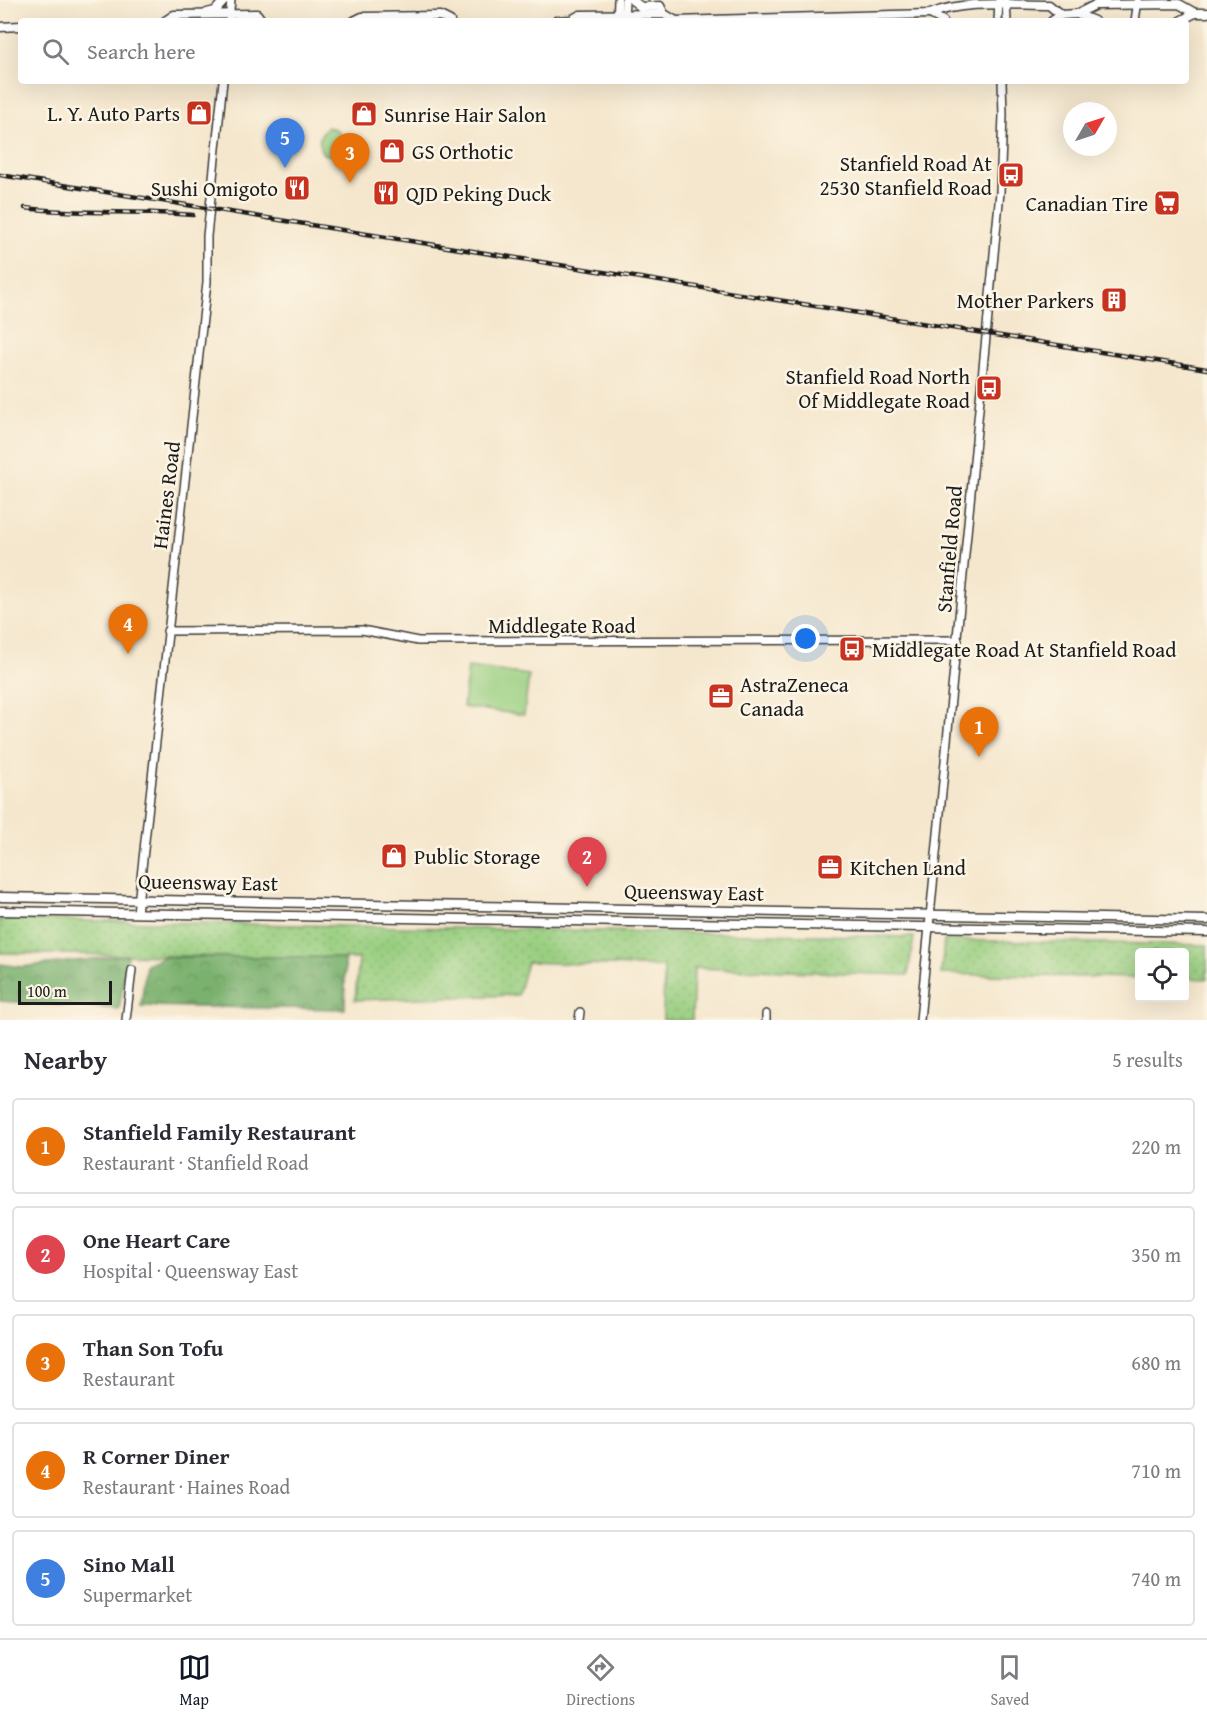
<!DOCTYPE html>
<meta charset="utf-8">
<style>
body{margin:0;font-family:"Gentium Book Plus",serif;background:#f7f7f7;color:#2b2b33}
.controls{position:absolute;right:18px;bottom:18px;display:grid;overflow:hidden;border-radius:6px;box-shadow:0 6px 24px #0002}
.controls button{width:54px;height:54px;display:grid;place-items:center;padding:0;border:0;border-bottom:2px solid #e1e1e2;background:#fff;color:#2b2b33;font:30px sans-serif}
.compass{position:absolute;left:1063px;top:102px;width:54px;height:54px;border-radius:50%;background:#fff;box-shadow:0 6px 24px #0002;rotate:51deg}
.scale{position:absolute;left:18px;bottom:15px;width:94px;box-sizing:border-box;padding-left:6px;border:3px solid #1c1c1c;border-top:0;font-size:16px;line-height:21px;white-space:nowrap;color:#1c1c1c;-webkit-text-stroke:4px #fcf5e5;paint-order:stroke}
.you{position:absolute;left:806px;top:639px;width:21px;height:21px;margin:-15px;border:4px solid #fff;border-radius:50%;background:#1a73e8;box-shadow:0 0 0 9px #1a73e833}
.badge{display:grid;place-items:center;width:39px;height:39px;border-radius:50%;background:#111827;color:#fff;font-size:20px;font-weight:700}
.pin{position:absolute;translate:-50% -50px;filter:drop-shadow(0 2px 3px #0008)}
.pin::after{content:'';position:absolute;top:32px;width:21px;height:18px;background:inherit;clip-path:polygon(0 0,100% 0,50% 100%)}
.list{margin:0;padding:0;list-style:none}
h2{display:flex;justify-content:space-between;align-items:center;height:78px;margin:0;padding:0 24px;font-size:26px}
h2 small{font-size:20px;font-weight:400;color:#7c7c81}
.list li{display:grid;grid-template-columns:39px 1fr auto;gap:18px;align-items:center;box-sizing:border-box;height:96px;margin:0 12px 12px;padding:0 12px;border:2px solid #e1e1e2;border-radius:6px}
.list b{display:block;font-size:22px;white-space:nowrap}
.list p{margin:0;font-size:20px;white-space:nowrap;color:#7c7c81}
.list em{font-size:20px;font-style:normal;color:#7c7c81}
.icon{flex:none;width:33px;height:33px;fill:none;stroke:currentColor;stroke-width:2;stroke-linecap:round;stroke-linejoin:round}
.map{position:relative;flex:none;width:1207px;height:1020px;overflow:hidden}
.search{position:absolute;background:#fff;box-shadow:0 6px 24px #0002;left:18px;right:18px;top:18px;height:66px;display:flex;align-items:center;gap:15px;box-sizing:border-box;padding:0 21px;border-radius:6px;color:#7c7c81;font-size:22px}
.sheet{height:618px;background:#fff}
nav{display:flex;justify-content:space-around;align-items:center;box-sizing:border-box;height:84px;border-top:2px solid #e1e1e2;background:#fff;font-size:16px;color:#7c7c81}
nav a{display:grid;justify-items:center;gap:3px}
nav .on{color:#111827}
.map>svg:first-child{display:block}
</style>
<div class="map">
<svg width="1207" height="1020" viewBox="0 0 1207 1020">
<defs>
<pattern id="grass-dots" width="8" height="8" patternUnits="userSpaceOnUse" patternTransform="scale(1.5)"><rect width="8" height="8" fill="#98ce7f"/><path d="M2 2h.1M6 6h.1" fill="none" stroke="#82b06d" stroke-width="1.8" stroke-linecap="round"/></pattern>
<pattern id="forest-crowns" width="20" height="18" patternUnits="userSpaceOnUse" patternTransform="scale(1.5)"><rect width="20" height="18" fill="#7ab16e"/><path d="M2 6a3 3 0 1 1 6 0M12 15a3 3 0 1 1 6 0" fill="none" stroke="#638f5a"/></pattern>
<pattern id="park-tufts" width="24" height="20" patternUnits="userSpaceOnUse" patternTransform="scale(1.5)"><rect width="24" height="20" fill="#98ce7f"/><path d="M3 7l-1-3M5 7V3M7 7l1-3M15 17l-1-3M17 17v-4M19 17l1-3" fill="none" stroke="#82b06d"/></pattern>
</defs>
<rect width="100%" height="100%" fill="#fcf5e5"/>
<filter id="ink" filterUnits="userSpaceOnUse"><feTurbulence type="fractalNoise" baseFrequency=".0167" numOctaves="2"/><feDisplacementMap in="SourceGraphic" scale="12" xChannelSelector="R" yChannelSelector="G"/><feConvolveMatrix kernelMatrix="1 2 1 2 8 2 1 2 1" color-interpolation-filters="sRGB"/></filter>
<filter id="wash" filterUnits="userSpaceOnUse"><feTurbulence type="fractalNoise" baseFrequency=".008" numOctaves="4" result="noise"/><feDisplacementMap in="SourceGraphic" scale="24" xChannelSelector="R" yChannelSelector="G"/><feGaussianBlur stdDeviation="1.35" result="paint"/><feColorMatrix in="noise" values="0 0 0 0 0 0 0 0 0 0 0 0 0 0 0 0 0 1.4 0 .05"/><feComposite in="paint" operator="in"/></filter>
<g filter="url(#wash)">
<rect width="100%" height="100%" fill="#f5e7cd"/>
<g fill="url(#grass-dots)" stroke="#5a754e" stroke-width="1.5">
<path d="M0,919l914,18 -6,38 -214,-7 -2,52h-29l1,-53 -137,-5 -9,33 -163,5 4,-41 -359,-6z"/>
<path d="M944,940l263,5v34l-22,-1 -1,-26h-44l-1,26 -198,-4z"/>
</g>
<g fill="url(#forest-crowns)" stroke="#4b6645" stroke-width="1.5">
<path d="M128,955l-9,54 -119,-8v-37l22,3z"/>
<path d="M163,957h170l12,3v49l-204,-3 5,-42z"/>
</g>
<path fill="url(#park-tufts)" stroke="#5a754e" stroke-width="1.5" d="M327,127l9,2 23,25v4l-3,2 -33,-6c-6,-8 -4,-21 4,-27z"/>
<path fill="#98ce7f" stroke="#5a754e" stroke-width="1.5" d="M468,667l61,8 -5,40 -61,-8z"/>
</g>
<g filter="url(#ink)">
<g fill="none" stroke-linecap="round" stroke-linejoin="round">
<defs>
<g id="minor">
<path d="M1006,0l1,21"/>
<path d="M229,21l2,-21"/>
<path d="M617,21l1,-21"/>
<path d="M624,21l1,-21"/>
<path d="M998,21l1,-21"/>
<path d="M1135,21l3,-21"/>
<path d="M167,631l195,-1 56,11 540,-1"/>
<path d="M137,913l70,-631v-46l16,-155"/>
<path d="M126,1020l6,-50"/>
<path d="M579,1020l1,-8"/>
<path d="M766,1020v-6"/>
<path d="M920,1020l80,-828 3,-77 -1,-34"/>
</g>
<g id="major">
<path d="M632,0l9,7 19,-1 4,8"/>
<path d="M207,13l8,-2 10,-11"/>
<path d="M930,14l13,7"/>
<path d="M1077,14l17,7"/>
<path d="M165,21l9,-6 83,-1 5,7"/>
<path d="M354,21l8,-4 78,-1 10,5"/>
<path d="M556,21l15,-1 9,-5 84,-1 12,7"/>
<path d="M675,21l255,-7c34,-14 81,-9 119,-9l12,10"/>
<path d="M1052,21l9,-6 16,-1 18,-9 84,-1 16,9"/>
<path d="M1180,21l15,-8h12"/>
<path d="M0,27l21,-1"/>
<path d="M0,897l1207,23"/>
<path d="M0,911l1207,21"/>
</g>
</defs>
<use href="#minor" stroke="#3d3a37" stroke-width="10"/>
<use href="#major" stroke="#3d3a37" stroke-width="11"/>
<use href="#minor" stroke="#fff" stroke-width="7"/>
<use href="#major" stroke="#fff" stroke-width="8"/>
<defs>
<g id="rail">
<path d="M0,175l1207,194"/>
<path d="M25,208c57,7 111,2 168,7"/>
</g>
</defs>
<use href="#rail" stroke="#1c1c1c" stroke-width="4.5"/>
<use href="#rail" stroke="#fcf5e5" stroke-width="2" stroke-dasharray="7" stroke-linecap="butt"/>
</g>
</g>
<defs>
<symbol id="shop-square" viewBox="-11 -11 22 22"><rect x="-9" y="-9" width="18" height="18" rx="4" fill="#c8321e" stroke="#fcf5e5"/><path d="M-5-2.5h2.3a2.7 3.5 0 0 1 5.4 0H5L5.5 6h-11ZM-1.5-2.5h3a1.5 2.3 0 0 0-3 0Z" fill="#fff"/></symbol>
<symbol id="bus-square" viewBox="-11 -11 22 22"><rect x="-9" y="-9" width="18" height="18" rx="4" fill="#c8321e" stroke="#fcf5e5"/><path d="M-5-6H5V4H4V6H2V4H-2V6H-4V4H-5ZM-3.5-4V0h7V-4ZM-3.5 1.2v1.5H-2V1.2ZM2 1.2v1.5H3.5V1.2Z" fill="#fff"/></symbol>
<symbol id="restaurant-square" viewBox="-11 -11 22 22"><rect x="-9" y="-9" width="18" height="18" rx="4" fill="#c8321e" stroke="#fcf5e5"/><path d="M-5-6h1v4h1v-4h1v4h1v-4h1v5L-1.5 .5V6h-2V.5L-5-1ZM5-6V6H3V1.5H1.5Q1.5-4 5-6Z" fill="#fff"/></symbol>
<symbol id="supermarket-square" viewBox="-11 -11 22 22"><rect x="-9" y="-9" width="18" height="18" rx="4" fill="#c8321e" stroke="#fcf5e5"/><path d="M-6-5.5h2.5l.6 2H6L4.5 2H-2.5L-4.4-4H-6ZM-1.5 3.2a1.3 1.3 0 1 0 .1 0ZM3 3.2a1.3 1.3 0 1 0 .1 0Z" fill="#fff"/></symbol>
<symbol id="building-square" viewBox="-11 -11 22 22"><rect x="-9" y="-9" width="18" height="18" rx="4" fill="#c8321e" stroke="#fcf5e5"/><path d="M-4-6H4V6H1V3H-1V6H-4ZM-2.5-4.3h1.7v1.8h-1.7ZM.8-4.3h1.7v1.8H.8ZM-2.5-1h1.7V.8h-1.7ZM.8-1h1.7V.8H.8Z" fill="#fff"/></symbol>
<symbol id="office-square" viewBox="-11 -11 22 22"><rect x="-9" y="-9" width="18" height="18" rx="4" fill="#c8321e" stroke="#fcf5e5"/><path d="M-6-3h4V-5.5h4V-3h4V5H-6ZM-1-4.5V-3h2v-1.5ZM-6 0V1H6V0Z" fill="#fff"/></symbol>
</defs>
<g fill-rule="evenodd">
<use href="#shop-square" x="184" y="98" width="30" height="30"/>
<use href="#shop-square" x="349" y="99" width="30" height="30"/>
<use href="#shop-square" x="377" y="136" width="30" height="30"/>
<use href="#bus-square" x="996" y="160" width="30" height="30"/>
<use href="#restaurant-square" x="282" y="173" width="30" height="30"/>
<use href="#restaurant-square" x="371" y="178" width="30" height="30"/>
<use href="#supermarket-square" x="1152" y="188" width="30" height="30"/>
<use href="#building-square" x="1099" y="285" width="30" height="30"/>
<use href="#bus-square" x="974" y="373" width="30" height="30"/>
<use href="#bus-square" x="837" y="634" width="30" height="30"/>
<use href="#office-square" x="706" y="681" width="30" height="30"/>
<use href="#shop-square" x="379" y="841" width="30" height="30"/>
<use href="#office-square" x="815" y="852" width="30" height="30"/>
</g>
<g text-anchor="middle" dominant-baseline="central" stroke-width="5" stroke-linejoin="round" paint-order="stroke">
<g font-size="21" fill="#1c1c1c" stroke="#fcf5e5" text-anchor="start">
<text x="180" y="113" text-anchor="end">L. Y. Auto Parts</text>
<text x="384" y="114">Sunrise Hair Salon</text>
<text x="412" y="151">GS Orthotic</text>
<text x="992" y="163" text-anchor="end">Stanfield Road At<tspan x="992" dy="24">2530 Stanfield Road</tspan></text>
<text x="278" y="188" text-anchor="end">Sushi Omigoto</text>
<text x="406" y="193">QJD Peking Duck</text>
<text x="1148" y="203" text-anchor="end">Canadian Tire</text>
<text x="1094" y="300" text-anchor="end">Mother Parkers</text>
<text x="970" y="376" text-anchor="end">Stanfield Road North<tspan x="970" dy="24">Of Middlegate Road</tspan></text>
<text x="872" y="649">Middlegate Road At Stanfield Road</text>
<text x="740" y="684">AstraZeneca<tspan x="740" dy="24">Canada</tspan></text>
<text x="414" y="856">Public Storage</text>
<text x="850" y="867">Kitchen Land</text>
</g>
<g font-size="21" fill="#1c1c1c" stroke="#fcf5e5">
<text transform="translate(166 495) rotate(-83)">Haines Road</text>
<text transform="translate(949 549) rotate(-85)">Stanfield Road</text>
<text x="562" y="625">Middlegate Road</text>
<text transform="translate(208 882) rotate(1)">Queensway East</text>
<text transform="translate(694 892) rotate(1)">Queensway East</text>
</g>
</g>
</svg>
<div class="controls">
<button><svg class="icon" aria-label="locate" viewBox="0 0 24 24"><circle cx="12" cy="12" r="6"/><path d="M12 2v4M12 18v4M2 12h4M18 12h4"/></svg></button>
</div>
<svg class="compass" viewBox="-18 -18 36 36"><path d="M0-13l5 13h-10z" fill="#e53935"/><path d="M0 13l5-13h-10z" fill="#7c7c81"/></svg>
<div class="scale">100 m</div>
<div class="you"></div>
<div class="pin badge" style="left:979px;top:757px;background:#e8710a">1</div>
<div class="pin badge" style="left:587px;top:887px;background:#e0444e">2</div>
<div class="pin badge" style="left:350px;top:183px;background:#e8710a">3</div>
<div class="pin badge" style="left:128px;top:654px;background:#e8710a">4</div>
<div class="pin badge" style="left:285px;top:168px;background:#3f7fe0">5</div>
<div class="search"><svg class="icon" aria-label="search" viewBox="0 0 24 24"><circle cx="10" cy="10" r="6"/><path d="M15 15l6 6"/></svg>Search here</div>
</div>
<section class="sheet">
<h2>Nearby<small>5 results</small></h2>
<ul class="list">
<li><span class="badge" style="background:#e8710a">1</span><div><b>Stanfield Family Restaurant</b><p>Restaurant · Stanfield Road</p></div><em>220 m</em></li>
<li><span class="badge" style="background:#e0444e">2</span><div><b>One Heart Care</b><p>Hospital · Queensway East</p></div><em>350 m</em></li>
<li><span class="badge" style="background:#e8710a">3</span><div><b>Than Son Tofu</b><p>Restaurant</p></div><em>680 m</em></li>
<li><span class="badge" style="background:#e8710a">4</span><div><b>R Corner Diner</b><p>Restaurant · Haines Road</p></div><em>710 m</em></li>
<li><span class="badge" style="background:#3f7fe0">5</span><div><b>Sino Mall</b><p>Supermarket</p></div><em>740 m</em></li>
</ul>
</section>
<nav>
<a class="on"><svg class="icon" aria-label="map" viewBox="0 0 24 24"><path d="M3 6l6-2 6 2 6-2v14l-6 2-6-2-6 2zM9 4v14M15 6v14"/></svg>Map</a>
<a><svg class="icon" aria-label="directions" viewBox="0 0 24 24"><path d="M12 3l9 9-9 9-9-9zM9 14v-3h6M13 9l2 2-2 2"/></svg>Directions</a>
<a><svg class="icon" aria-label="saved" viewBox="0 0 24 24"><path d="M7 4h10v16l-5-4-5 4z"/></svg>Saved</a>
</nav>
